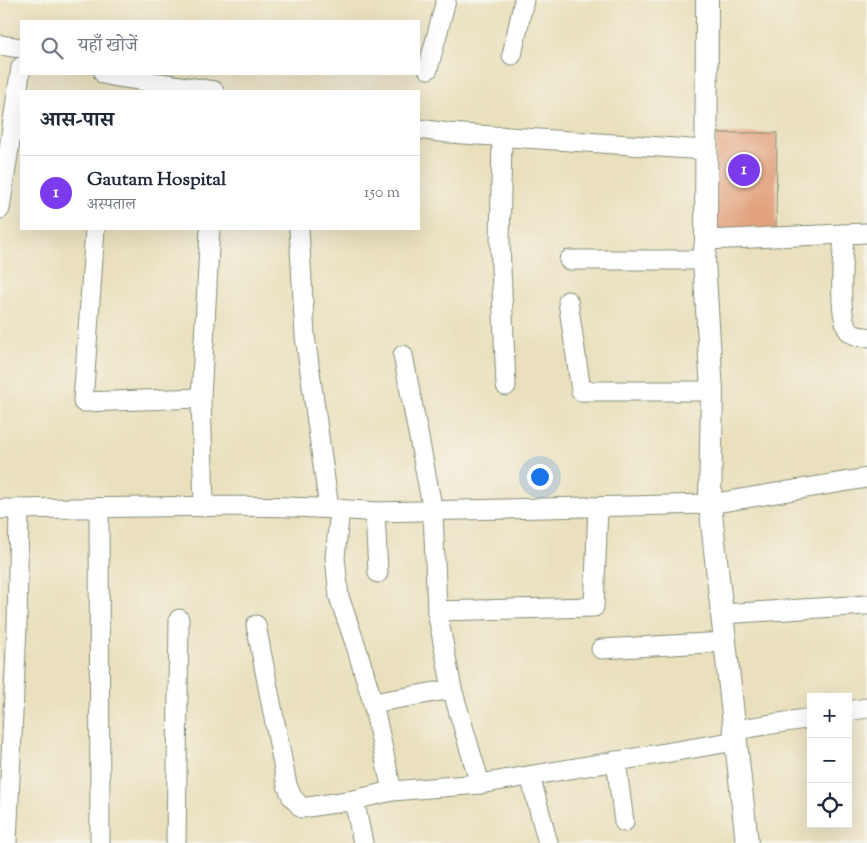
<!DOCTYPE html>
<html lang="hi">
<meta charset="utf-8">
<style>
body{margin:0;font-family:"Sorts Mill Goudy","Noto Serif Devanagari",serif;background:#f2f2f3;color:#1f2937}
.controls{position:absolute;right:15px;bottom:15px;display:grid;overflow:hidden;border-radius:0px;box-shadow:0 5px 20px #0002}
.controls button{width:45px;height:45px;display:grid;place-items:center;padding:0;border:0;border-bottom:1px solid #e0e1e3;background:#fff;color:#1f2937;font:25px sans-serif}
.you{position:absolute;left:539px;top:476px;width:18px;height:18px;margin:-12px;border:4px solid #fff;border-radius:50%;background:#1a73e8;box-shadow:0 0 0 8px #1a73e833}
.badge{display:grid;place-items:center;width:32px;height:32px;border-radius:50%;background:#7c3aed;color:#fff;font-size:16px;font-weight:700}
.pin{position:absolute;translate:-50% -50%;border:2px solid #fff;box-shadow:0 1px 5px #0006}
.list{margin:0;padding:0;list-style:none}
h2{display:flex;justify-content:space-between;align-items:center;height:65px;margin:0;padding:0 20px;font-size:21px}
h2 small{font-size:16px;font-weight:400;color:#747a83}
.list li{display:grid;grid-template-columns:32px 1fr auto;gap:15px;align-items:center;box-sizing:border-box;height:75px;padding:0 20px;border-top:1px solid #e0e1e3}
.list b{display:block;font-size:19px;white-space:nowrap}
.list p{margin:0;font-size:16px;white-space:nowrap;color:#747a83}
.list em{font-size:16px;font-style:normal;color:#747a83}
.icon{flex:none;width:28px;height:28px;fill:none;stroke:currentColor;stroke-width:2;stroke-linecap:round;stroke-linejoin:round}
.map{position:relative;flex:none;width:867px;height:843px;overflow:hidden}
.search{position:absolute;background:#fff;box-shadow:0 5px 20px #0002;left:20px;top:20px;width:400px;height:55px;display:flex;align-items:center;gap:12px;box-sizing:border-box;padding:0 18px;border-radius:0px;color:#747a83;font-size:19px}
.panel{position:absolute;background:#fff;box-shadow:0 5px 20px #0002;left:20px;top:90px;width:400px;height:140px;border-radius:0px}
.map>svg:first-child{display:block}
</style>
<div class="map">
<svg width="867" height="843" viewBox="0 0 867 843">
<rect width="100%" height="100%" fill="#f7f3e8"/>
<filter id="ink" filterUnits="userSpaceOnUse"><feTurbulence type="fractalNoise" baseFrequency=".02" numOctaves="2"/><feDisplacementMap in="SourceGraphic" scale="10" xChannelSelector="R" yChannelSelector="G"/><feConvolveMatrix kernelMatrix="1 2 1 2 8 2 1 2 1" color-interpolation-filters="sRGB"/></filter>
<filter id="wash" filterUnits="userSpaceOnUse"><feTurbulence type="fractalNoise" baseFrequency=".0096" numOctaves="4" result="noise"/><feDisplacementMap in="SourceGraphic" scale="20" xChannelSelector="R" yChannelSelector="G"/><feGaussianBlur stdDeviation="1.12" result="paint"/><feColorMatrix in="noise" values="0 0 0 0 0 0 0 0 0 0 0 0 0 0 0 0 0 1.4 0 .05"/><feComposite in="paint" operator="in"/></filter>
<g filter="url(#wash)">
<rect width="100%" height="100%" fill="#eae0bd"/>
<g id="blocks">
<path fill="#e2a27e" d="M716,133h61l-1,102h-61z"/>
</g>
</g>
<g filter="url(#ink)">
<use href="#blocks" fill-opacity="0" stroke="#848e78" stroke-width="1"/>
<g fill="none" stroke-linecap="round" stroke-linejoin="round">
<defs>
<g id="minor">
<path d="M0,45l21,3"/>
<path d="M512,55l12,-55"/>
<path d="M428,69l18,-69"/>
<path d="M104,74l8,2 102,15"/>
<path d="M419,129l29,4 257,17"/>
<path d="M502,136l-2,107 6,143"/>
<path d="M0,209l21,-142"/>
<path d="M95,229l-12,173 118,-4"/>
<path d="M299,229l6,107 24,172"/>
<path d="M844,234l23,-1"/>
<path d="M706,240l138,-6c-1,21 -7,82 5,97 5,5 11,6 18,6"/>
<path d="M569,260h135"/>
<path d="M568,301l13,90h131"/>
<path d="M403,355l30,156 4,100"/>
<path d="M204,507l-3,-109 9,-169"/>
<path d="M99,508l1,335"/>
<path d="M0,509c125,0 251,-8 375,3l335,-8 157,-26"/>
<path d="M340,509l-5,48 4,40 17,49 17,57 19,88"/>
<path d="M375,512l3,61"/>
<path d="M722,614l145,-9"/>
<path d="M256,625l31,160 5,12 10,11 52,-8 38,-9 88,-7 256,-43"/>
<path d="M601,649l124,-7"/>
<path d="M452,689l-15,-78 157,-4 4,-100"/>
<path d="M373,703l79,-14 28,95"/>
<path d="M848,711l19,-3"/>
<path d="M735,730l76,-12"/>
<path d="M616,761l8,61"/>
<path d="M530,776l18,67"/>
<path d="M354,800l9,43"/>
<path d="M7,843l10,-216 2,-118"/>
<path d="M176,843l3,-224"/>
</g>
<path id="tertiary" d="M707,0l-1,240 -2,20 8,131 -2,113 37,339"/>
</defs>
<use href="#minor" stroke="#848e78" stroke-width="21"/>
<use href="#tertiary" stroke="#848e78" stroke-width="24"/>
<use href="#minor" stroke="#fff" stroke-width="19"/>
<use href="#tertiary" stroke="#fff" stroke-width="22"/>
</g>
</g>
</svg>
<div class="controls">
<button>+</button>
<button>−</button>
<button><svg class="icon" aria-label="locate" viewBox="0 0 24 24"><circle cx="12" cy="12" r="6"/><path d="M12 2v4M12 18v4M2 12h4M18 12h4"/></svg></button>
</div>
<div class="you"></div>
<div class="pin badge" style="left:744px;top:170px">1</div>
<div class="search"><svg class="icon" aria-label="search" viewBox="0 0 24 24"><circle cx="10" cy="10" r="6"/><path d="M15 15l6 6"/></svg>यहाँ खोजें</div>
<section class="panel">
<h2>आस-पास<small></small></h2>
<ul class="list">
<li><span class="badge">1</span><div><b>Gautam Hospital</b><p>अस्पताल</p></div><em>150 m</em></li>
</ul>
</section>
</div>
